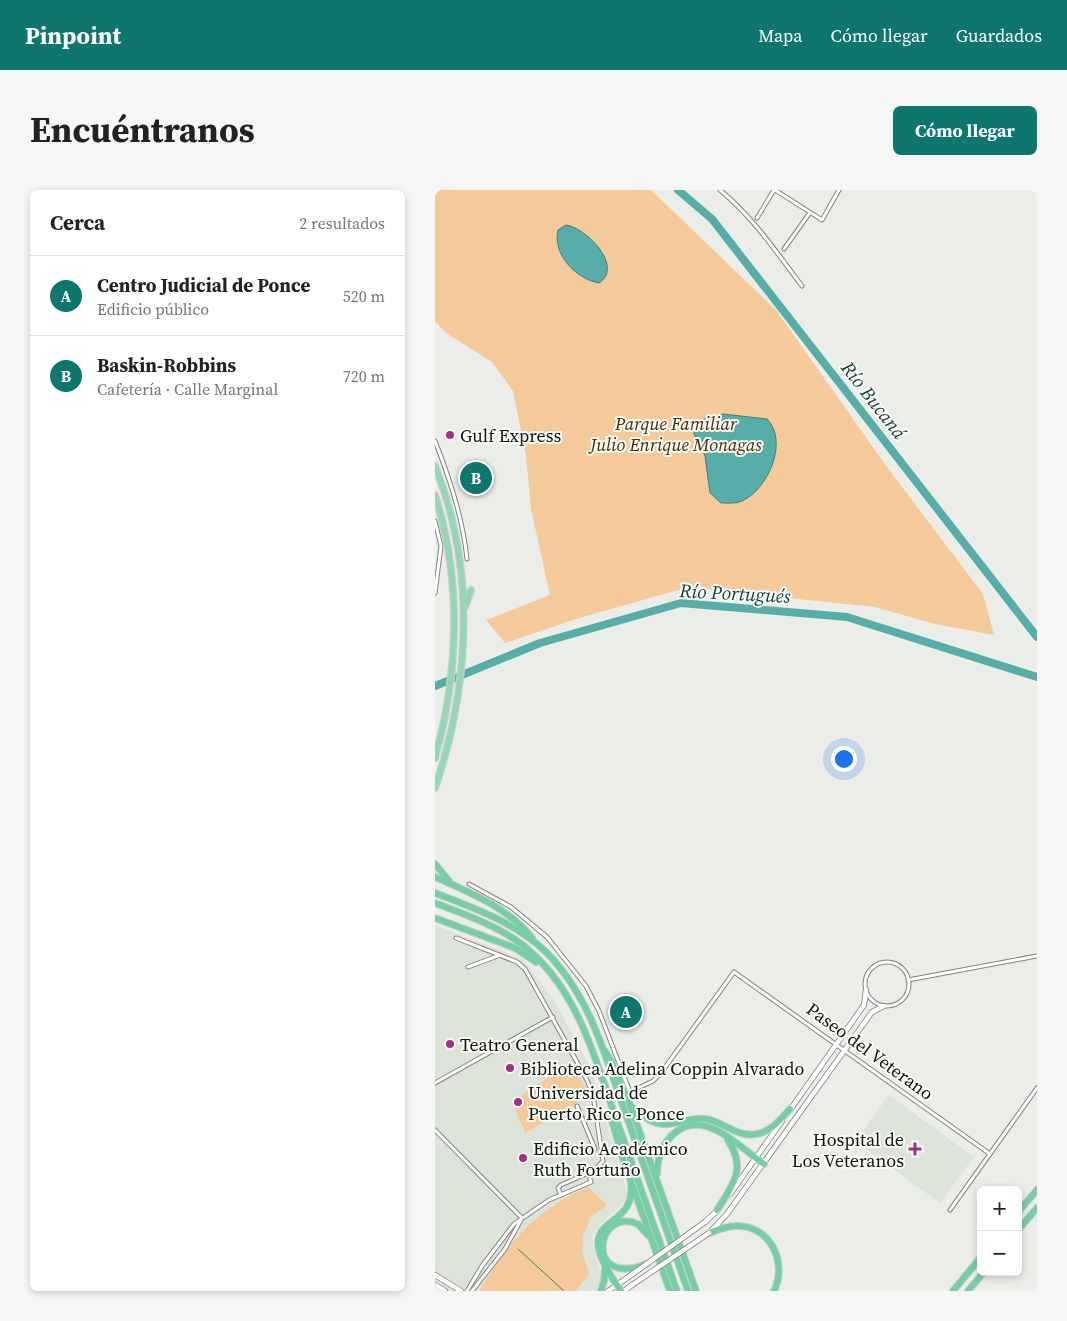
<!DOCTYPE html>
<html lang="es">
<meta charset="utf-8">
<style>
body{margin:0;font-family:"Source Serif 4",serif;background:#f6f6f6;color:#222}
.controls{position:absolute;right:15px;bottom:15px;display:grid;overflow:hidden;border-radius:8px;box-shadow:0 2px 8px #0003}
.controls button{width:45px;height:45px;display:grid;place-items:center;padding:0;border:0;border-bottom:1px solid #e0e0e0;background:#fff;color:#222;font:25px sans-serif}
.you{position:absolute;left:408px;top:568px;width:18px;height:18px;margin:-12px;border:4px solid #fff;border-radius:50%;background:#1a73e8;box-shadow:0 0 0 8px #1a73e833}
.badge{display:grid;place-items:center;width:32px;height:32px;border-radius:50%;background:#0f766e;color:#fff;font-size:16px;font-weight:700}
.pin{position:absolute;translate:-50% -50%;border:2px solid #fff;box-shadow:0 1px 5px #0006}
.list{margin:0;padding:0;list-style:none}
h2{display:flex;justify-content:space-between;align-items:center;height:65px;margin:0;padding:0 20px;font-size:21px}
h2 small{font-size:16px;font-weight:400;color:#767676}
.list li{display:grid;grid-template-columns:32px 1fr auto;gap:15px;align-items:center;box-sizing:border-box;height:80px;padding:0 20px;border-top:1px solid #e0e0e0}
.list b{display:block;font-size:19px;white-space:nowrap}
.list p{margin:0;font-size:16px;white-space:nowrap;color:#767676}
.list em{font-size:16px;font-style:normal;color:#767676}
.map{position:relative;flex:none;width:602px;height:1101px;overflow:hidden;border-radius:8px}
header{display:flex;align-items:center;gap:30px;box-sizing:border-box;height:70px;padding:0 25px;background:#0f766e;color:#fff}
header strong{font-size:24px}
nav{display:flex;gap:28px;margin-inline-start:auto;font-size:18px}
.intro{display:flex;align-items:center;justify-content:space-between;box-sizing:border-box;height:120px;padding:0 30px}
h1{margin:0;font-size:35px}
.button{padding:12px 22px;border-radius:8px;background:#0f766e;color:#fff;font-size:18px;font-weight:700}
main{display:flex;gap:30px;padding:0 30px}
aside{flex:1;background:#fff;border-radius:8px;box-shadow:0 2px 8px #0003}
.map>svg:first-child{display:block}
</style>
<header>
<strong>Pinpoint</strong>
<nav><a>Mapa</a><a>Cómo llegar</a><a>Guardados</a></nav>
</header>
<div class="intro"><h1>Encuéntranos</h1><a class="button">Cómo llegar</a></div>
<main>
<aside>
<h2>Cerca<small>2 resultados</small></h2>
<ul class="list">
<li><span class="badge">A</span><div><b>Centro Judicial de Ponce</b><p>Edificio público</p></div><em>520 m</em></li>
<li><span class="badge">B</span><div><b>Baskin-Robbins</b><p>Cafetería · Calle Marginal</p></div><em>720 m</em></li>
</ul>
</aside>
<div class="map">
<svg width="602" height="1101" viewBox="0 0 602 1101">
<rect width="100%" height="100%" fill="#ebede9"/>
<g fill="#dde3d8">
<path d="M0,735l88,34 31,41 38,70 35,123 -4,11 -25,22 -5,10v11l8,26 -2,16 -3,2h-161z"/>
<path d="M454,905l85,62 -34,46 -85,-62z"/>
</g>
<g fill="#f4ca9a">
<path d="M0,0h216l125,120 111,157 96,127 11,41 -59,-11 -60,-17 -164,-17 -15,-5 -120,34 -71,24 -19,-23 64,-25 -19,-86 -5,-53 -13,-65 -21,-29 -46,-29 -11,-12z"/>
<path d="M131,876l9,2 14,28 -64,37 -13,-32z"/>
<path d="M153,997l19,18 -15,11 -9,19 -1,16 7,23 -13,17h-97c31,-49 54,-80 109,-104z"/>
</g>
<g fill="#57aea9" stroke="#427f7b">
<path d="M131,35c21,3 58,42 33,58 -23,-4 -47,-29 -41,-53z"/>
<path d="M288,224l44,5c22,22 1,69 -23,81 -7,4 -15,3 -23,3l-11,-10 -5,-37 -11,-22v-5l4,-8z"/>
</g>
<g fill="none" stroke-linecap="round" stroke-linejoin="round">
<path stroke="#427f7b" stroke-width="1" d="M83,1059l46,42"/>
<g stroke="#57aea9" stroke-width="8">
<path d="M243,0l34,29 325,418"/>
<path d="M0,496l105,-43 141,-40 166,14 190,60"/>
</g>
<defs>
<g id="minor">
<path d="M285,0c33,27 57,63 82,96"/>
<path d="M340,0l47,30 17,-30"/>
<path d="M322,28l17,-28"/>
<path d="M349,59l25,-35"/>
<path d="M0,251c15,38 28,77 32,118"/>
<path d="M0,331l6,25 -6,47"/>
<path d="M34,694l42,23 36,30 39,49 13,25 31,81 23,-11 8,-8 73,-101 256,182"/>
<path d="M21,748l61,24 8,7 62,111 6,15 10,66 -8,9 -34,15 -3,3 3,7"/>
<circle cx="452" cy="794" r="22"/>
<path d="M33,777l32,-12"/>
<path d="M473,790l129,-24"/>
<path d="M0,893l118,-66"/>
<path d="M142,916l18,43 -2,1"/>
<path d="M0,940l87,88"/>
<path d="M515,1020l87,-122"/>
<path d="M32,1101l15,-25 32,-42 35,-24 42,-18 -3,-9"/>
<path d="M37,1101l33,-42 17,-31"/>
</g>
<g id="tertiary">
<path d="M355,920l74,-105 2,-15"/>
<path d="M295,1004l52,-73"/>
<path d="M270,1032l13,-12"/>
<path d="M275,1042l17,-18 145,-202 12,-6"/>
<path d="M0,1085l26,16"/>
<path d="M0,1095l10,6"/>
<path d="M173,1101l19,-13"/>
<path d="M189,1101l8,-6"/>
</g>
<g id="trunk">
<path d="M0,276c41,102 35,219 0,322"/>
<path d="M0,305c27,85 24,178 0,263"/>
<path d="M30,417l6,-17"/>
</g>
<g id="motorway">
<path d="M0,674l14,17"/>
<path d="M0,687c34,15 74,31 97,61"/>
<path d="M0,703c39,15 79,29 110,58 47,46 62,112 84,172 20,56 39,112 59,168"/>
<path d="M0,713c34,13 70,25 97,50 50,45 66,116 88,177 19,54 38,107 57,161"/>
<path d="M0,728l80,30 21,14"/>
<path d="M170,861l11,19 14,35 66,186"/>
<path d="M196,916c8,8 15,14 25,17 17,5 33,-7 50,-4 18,3 31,19 51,15 15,-3 23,-14 33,-25"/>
<path d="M176,922l1,9 11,38 47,132"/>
<path d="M222,984c0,-32 25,-61 59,-44 17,8 32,23 48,34"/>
<path d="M282,1020c16,-25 30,-41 11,-70"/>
<path d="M583,1022l19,-22"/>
<path d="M583,1040l19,-22"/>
<path d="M274,1043c9,-3 17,-7 27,-7 34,-1 52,36 38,65"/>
<path d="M211,1074c-62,25 -51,-58 -8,-40l10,11"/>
<path d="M166,1101l3,-10 1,-13"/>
<path d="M186,1101c-59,-82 15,-54 10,-107"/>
<path d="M518,1101l28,-34"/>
<path d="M533,1101l16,-19"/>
</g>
</defs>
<use href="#minor" stroke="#81837f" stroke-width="5"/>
<use href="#tertiary" stroke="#81837f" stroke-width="6"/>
<use href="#trunk" stroke="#cbcbcb" stroke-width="8"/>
<use href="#motorway" stroke="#cbcbcb" stroke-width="8"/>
<use href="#minor" stroke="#fff" stroke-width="3"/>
<use href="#tertiary" stroke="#fff" stroke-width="4.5"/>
<use href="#trunk" stroke="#92d8b4" stroke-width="5.5"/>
<use href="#motorway" stroke="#76cfa2" stroke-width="6"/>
<defs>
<g id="tertiary-bridge">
<path d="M192,1088l78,-56"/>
<path d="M197,1095l77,-52"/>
</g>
</defs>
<use href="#tertiary-bridge" stroke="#81837f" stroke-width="6" stroke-linecap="butt"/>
<use href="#tertiary-bridge" stroke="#fff" stroke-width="4.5"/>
</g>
<g fill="#a52f87" stroke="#f8fbf6" stroke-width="2">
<circle cx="15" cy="245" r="5"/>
<circle cx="15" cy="854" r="5"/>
<circle cx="75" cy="878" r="5"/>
<circle cx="83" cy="912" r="5"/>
<path d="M477.5 951.5h5v5h5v5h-5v5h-5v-5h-5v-5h5z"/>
<circle cx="88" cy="968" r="5"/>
</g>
<g text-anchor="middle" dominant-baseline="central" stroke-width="4" stroke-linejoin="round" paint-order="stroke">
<g font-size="18" font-style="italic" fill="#472a00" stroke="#f8fbf6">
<text x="241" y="233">Parque Familiar<tspan x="241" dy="21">Julio Enrique Monagas</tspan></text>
</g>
<g font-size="18" fill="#111211" stroke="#f8fbf6" text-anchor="start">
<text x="25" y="245">Gulf Express</text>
<text x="25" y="854">Teatro General</text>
<text x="85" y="878">Biblioteca Adelina Coppin Alvarado</text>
<text x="93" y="902">Universidad de<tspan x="93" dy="21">Puerto Rico - Ponce</tspan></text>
<text x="469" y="949" text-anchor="end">Hospital de<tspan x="469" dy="21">Los Veteranos</tspan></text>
<text x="98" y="958">Edificio Académico<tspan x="98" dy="21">Ruth Fortuño</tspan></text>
</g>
<g font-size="18" fill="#111211" stroke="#f8fbf6">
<text transform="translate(435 861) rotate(36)">Paseo del Veterano</text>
</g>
<g font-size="19" font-style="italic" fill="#113b39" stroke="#f8fbf6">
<text transform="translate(439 210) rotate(52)">Río Bucaná</text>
<text transform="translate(300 403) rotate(3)">Río Portugués</text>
</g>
</g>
</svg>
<div class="controls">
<button>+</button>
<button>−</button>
</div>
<div class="you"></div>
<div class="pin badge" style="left:191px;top:822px">A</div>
<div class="pin badge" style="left:41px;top:288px">B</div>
</div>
</main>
